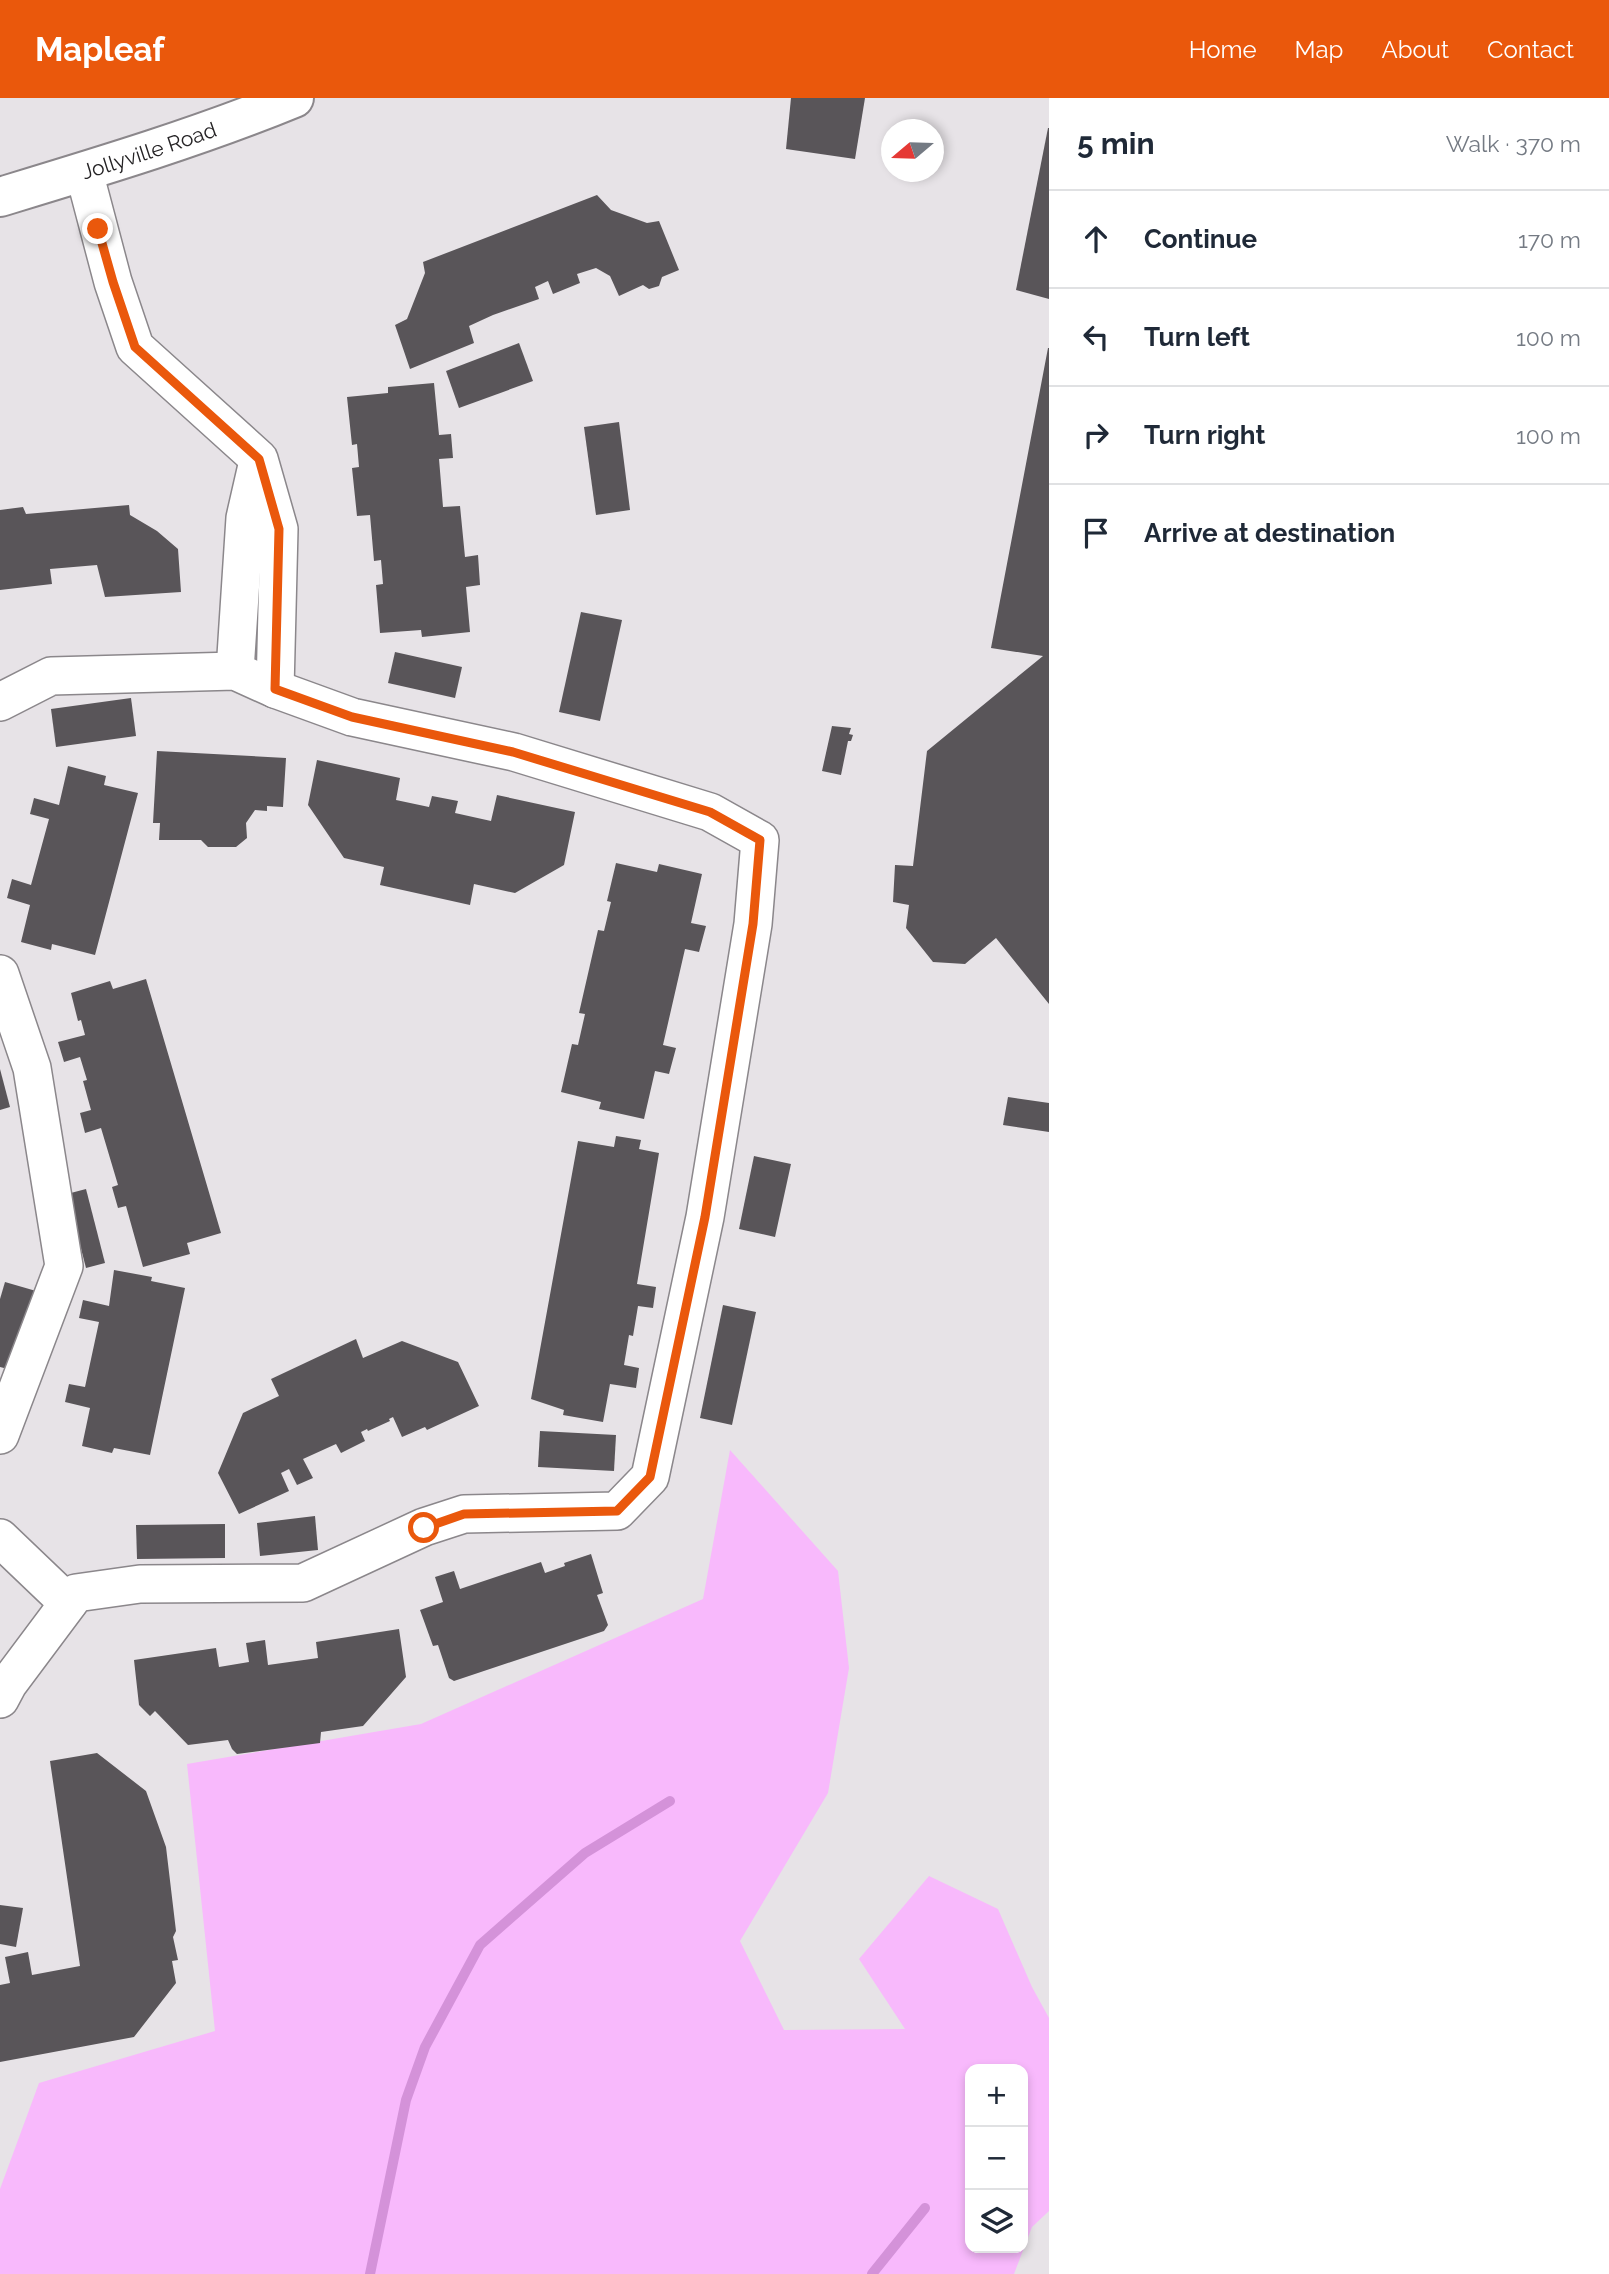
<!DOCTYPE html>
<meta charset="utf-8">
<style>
body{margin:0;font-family:Raleway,sans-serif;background:#f2f2f3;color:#1f2937}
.controls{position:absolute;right:21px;bottom:21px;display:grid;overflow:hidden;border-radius:14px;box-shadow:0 4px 10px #0003}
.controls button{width:63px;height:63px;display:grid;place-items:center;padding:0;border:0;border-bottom:2px solid #e0e1e3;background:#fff;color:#1f2937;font:35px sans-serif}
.compass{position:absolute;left:881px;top:21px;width:63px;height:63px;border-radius:50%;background:#fff;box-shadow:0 4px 10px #0003;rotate:251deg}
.stop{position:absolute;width:21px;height:21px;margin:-16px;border:5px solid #ea580c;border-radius:50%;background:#fff}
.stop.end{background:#ea580c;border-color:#fff;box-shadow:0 2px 7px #0008}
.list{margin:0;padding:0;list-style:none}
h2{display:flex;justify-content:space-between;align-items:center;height:91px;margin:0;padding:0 28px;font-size:30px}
h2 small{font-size:23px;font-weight:400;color:#747a83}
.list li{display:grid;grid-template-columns:46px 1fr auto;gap:21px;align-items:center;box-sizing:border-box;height:98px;padding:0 28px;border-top:2px solid #e0e1e3}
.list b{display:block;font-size:26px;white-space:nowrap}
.list em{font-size:23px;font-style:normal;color:#747a83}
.icon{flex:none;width:38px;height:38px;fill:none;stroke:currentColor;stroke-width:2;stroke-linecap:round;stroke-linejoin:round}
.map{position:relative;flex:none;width:1049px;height:2176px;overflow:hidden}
header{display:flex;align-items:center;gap:42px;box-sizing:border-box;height:98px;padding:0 35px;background:#ea580c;color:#fff}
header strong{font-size:33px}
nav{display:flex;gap:38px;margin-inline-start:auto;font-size:24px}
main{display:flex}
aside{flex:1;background:#fff}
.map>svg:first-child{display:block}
</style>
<header>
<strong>Mapleaf</strong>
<nav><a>Home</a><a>Map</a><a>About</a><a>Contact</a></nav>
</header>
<main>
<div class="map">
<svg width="1049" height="2176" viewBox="0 0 1049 2176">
<rect width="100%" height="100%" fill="#e7e3e7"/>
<path fill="#f8b9fc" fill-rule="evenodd" d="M730,1352l108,121 11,97 -21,125 -88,148 44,89 121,-1 -46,-70 70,-83 69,33 34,78 17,31v193l-17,16 -18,47h-1014v-85l39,-106 176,-52 -28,-267 234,-40 282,-125zM970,1971h53v179h-53z"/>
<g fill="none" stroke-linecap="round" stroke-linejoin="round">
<g stroke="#d492d9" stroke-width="10">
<path d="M370,2176l36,-174 19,-53 55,-102 105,-92 85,-52"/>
<path d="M872,2176l53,-66"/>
</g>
</g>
<g fill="#595559">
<path d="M791,0h74l-10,61 -69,-10z"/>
<path d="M1048,30h1v171l-33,-9z"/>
<path d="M597,97l14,15 36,13 12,-2 20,49 -17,7 -3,9 -10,3 -6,-4 -24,11 -9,-20 -14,-8 -19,6 3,9 -27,11 -5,-13 -13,6 4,12 -46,16 -24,11 5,17 -64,26 -15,-44 12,-6 18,-46 -2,-11z"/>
<path d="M519,245l14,38 -74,27 -13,-37z"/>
<path d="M1048,250h1v656l-53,-66 -31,26 -32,-2 -27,-34 3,-23 -16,-3 2,-37 18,1 14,-115 116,-95 -52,-8z"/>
<path d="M434,285l5,52 12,-1 2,24 -14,1 4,48 17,-1 5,51 13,-2 2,30 -14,2 4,45 -48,5 -1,-7 -41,3 -4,-48 7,-1 -2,-24 -7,1 -4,-46 -13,1 -5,-48 7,-1 -2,-23 -5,1 -5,-48 41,-4v-6z"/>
<path d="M619,324l11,88 -34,5 -12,-88z"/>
<path d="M129,407l1,10 27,16 21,18 3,43 -76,5 -8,-32 -47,4 2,15 -52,6v-80l23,-3 3,7z"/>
<path d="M581,514l41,8 -22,101 -41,-9z"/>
<path d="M395,554l67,15 -7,31 -67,-15z"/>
<path d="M131,600l5,38 -80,11 -5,-38z"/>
<path d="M832,628l19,2 -2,6 4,1 -2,6h-3l-7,34 -19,-4z"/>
<path d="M157,653l129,7 -3,49 -16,-1v5l-12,-1 -9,13 1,15 -11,9h-28l-7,-7h-42l1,-17h-7z"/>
<path d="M317,662l83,18 -4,22 33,7 3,-11 26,5 -3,12 36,8 6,-26 78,17 -11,53 -49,28 -41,-9 -4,21 -90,-20 4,-18 -40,-9 -36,-53z"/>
<path d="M68,668l38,10 -2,9 34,8 -43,162 -43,-11 -1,6 -30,-8 9,-37 -23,-7 5,-19 19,6 18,-66 -19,-5 4,-16 25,7z"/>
<path d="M616,765l41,9 2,-8 43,10 -11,49 15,3 -7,26 -14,-3 -22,96 13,3 -7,26 -14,-3 -11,48 -45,-10 2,-7 -40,-10 11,-48 6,1 7,-31 -6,-1 19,-83 6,1 7,-29 -4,-1z"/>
<path d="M146,881l75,254 -34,10 3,11 -47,13 -17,-61 -8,2 -6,-21 6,-2 -17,-57 -16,5 -5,-20 11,-3 -8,-29 4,-1 -7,-23 -16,5 -6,-20 27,-7 -4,-15 -3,1 -7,-28 39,-12 3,8z"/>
<path d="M0,971l10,38 -10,3z"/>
<path d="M1008,999l41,6v29l-46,-7z"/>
<path d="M616,1038l25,4 -2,9 20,4 -22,131 19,3 -3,21 -15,-2 -5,30 -4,-1 -5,30 15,3 -3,20 -26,-4 -7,38 -40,-7 1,-5 -33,-11 47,-258 36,6z"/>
<path d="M754,1058l37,8 -16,73 -36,-8z"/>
<path d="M86,1091l19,74 -19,5 -19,-74z"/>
<path d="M114,1172l38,7 -1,4 34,7 -35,167 -36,-7 -2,5 -30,-7 8,-38 -25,-6 4,-18 16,3 14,-65 -20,-4 4,-18 26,6z"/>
<path d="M5,1184l31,9 -24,79 -12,-3v-68z"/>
<path d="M723,1207l33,7 -24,113 -32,-7z"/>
<path d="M356,1241l7,19 39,-17 56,21 21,44 -52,24 -2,-3 -23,10 -9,-20 -4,2 1,2 -22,10 -1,-2 -6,3 4,9 -24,12 -5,-9 -33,15 10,19 -16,7 -8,-16 -8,4 8,18 -50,23 -21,-41 25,-60 36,-17 -8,-17z"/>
<path d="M540,1333l76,4 -2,36 -76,-4z"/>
<path d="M315,1418l3,34 -58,6 -3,-33z"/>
<path d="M225,1426v34l-88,1 -1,-34z"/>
<path d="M591,1456l12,39 -6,2 11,30 -4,6 -150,50 -5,-3 -11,-33 -5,1 -13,-36 23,-8 -8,-25 19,-6 6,18 81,-27 4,11 20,-7 -1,-3z"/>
<path d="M399,1531l7,48 -43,49 -42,6 -1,11 -83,11 -5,-5 -4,-9 -40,5 -33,-34 -5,5 -11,-11 -5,-45 82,-12 3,19 30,-5 -3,-19 19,-3 3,25 50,-7 -2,-16z"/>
<path d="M97,1655l49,38 20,56 10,84 -3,6 5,23 -6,1 4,22 -42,54 -134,25v-77l10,-2 -5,-26 23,-5 4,23 48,-9 -30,-205z"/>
<path d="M0,1807l23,3 -7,39 -16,-3z"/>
</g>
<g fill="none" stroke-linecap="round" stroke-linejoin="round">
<defs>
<g id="minor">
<path d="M84,74l29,110 22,65 124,112 20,70 -4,160"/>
<path d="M235,573l10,-153 13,-57"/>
<path d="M0,604l51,-26 184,-5 40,18 77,28 162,35 196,60 50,28 -7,84 -48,293 -55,260 -33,34 -153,3 -40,13 -121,56 -163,1 -64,9 -68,91 -8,15"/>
<path d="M0,876l32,94 32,198 -64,169"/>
<path d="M0,1440l68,65"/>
</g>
<g id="tertiary">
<path id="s1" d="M0,99c99,-30 199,-60 294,-99"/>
</g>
</defs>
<use href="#minor" stroke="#8b878b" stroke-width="40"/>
<use href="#tertiary" stroke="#8b878b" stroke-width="42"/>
<use href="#minor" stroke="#fff" stroke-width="37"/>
<use href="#tertiary" stroke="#fff" stroke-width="38"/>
</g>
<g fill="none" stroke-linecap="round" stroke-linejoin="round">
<path stroke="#ea580c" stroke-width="9" d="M98,131l15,53 22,65 124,112 20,70 -4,160 77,28 161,35 197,60 50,28 -7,84 -48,293 -55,260 -33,34 -153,3 -40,14"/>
</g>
<g text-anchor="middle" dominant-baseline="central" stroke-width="7" stroke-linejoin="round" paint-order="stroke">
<g font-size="21" fill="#252325" stroke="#fff">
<text stroke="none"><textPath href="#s1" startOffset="156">Jollyville Road</textPath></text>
</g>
</g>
</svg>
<div class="controls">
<button>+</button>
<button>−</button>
<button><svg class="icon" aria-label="layers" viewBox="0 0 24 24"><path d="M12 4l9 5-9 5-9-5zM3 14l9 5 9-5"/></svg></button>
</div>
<svg class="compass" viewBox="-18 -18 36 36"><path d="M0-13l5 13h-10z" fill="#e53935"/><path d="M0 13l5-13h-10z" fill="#747a83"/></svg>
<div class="stop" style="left:424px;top:1430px"></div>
<div class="stop end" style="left:98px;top:131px"></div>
</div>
<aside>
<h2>5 min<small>Walk · 370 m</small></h2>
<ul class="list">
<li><svg class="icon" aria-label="ahead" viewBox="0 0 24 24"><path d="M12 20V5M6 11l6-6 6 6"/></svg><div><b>Continue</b></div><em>170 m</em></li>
<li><svg class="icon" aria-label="left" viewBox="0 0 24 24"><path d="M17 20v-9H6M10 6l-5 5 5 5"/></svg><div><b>Turn left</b></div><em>100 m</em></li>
<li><svg class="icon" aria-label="right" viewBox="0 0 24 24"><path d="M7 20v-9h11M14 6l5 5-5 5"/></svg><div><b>Turn right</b></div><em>100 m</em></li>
<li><svg class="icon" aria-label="arrive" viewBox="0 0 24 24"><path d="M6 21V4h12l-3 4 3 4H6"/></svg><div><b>Arrive at destination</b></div></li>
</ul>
</aside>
</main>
